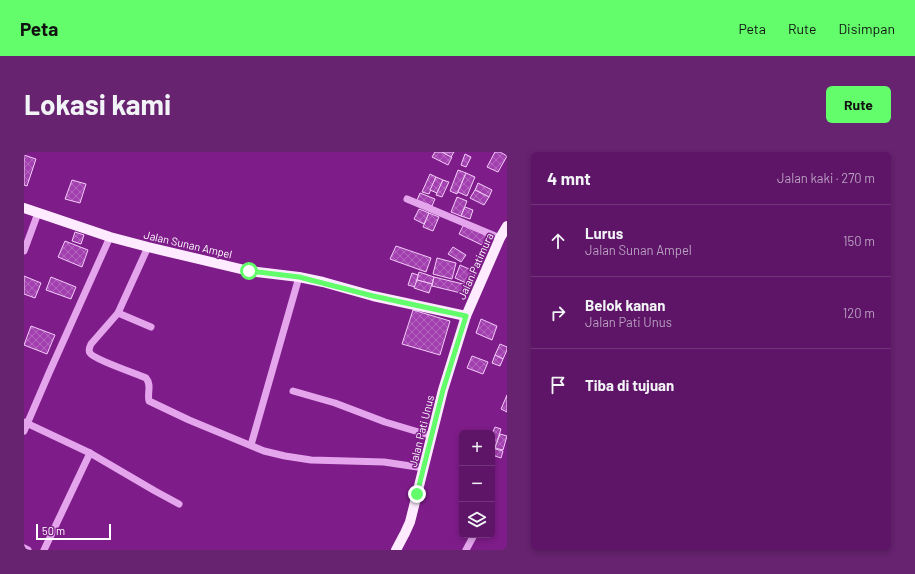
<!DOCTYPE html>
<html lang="id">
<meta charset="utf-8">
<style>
body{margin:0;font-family:Barlow,sans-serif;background:#672270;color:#f1f3f6}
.controls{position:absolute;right:12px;bottom:12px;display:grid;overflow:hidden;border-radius:6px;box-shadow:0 2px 6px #0003}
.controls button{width:36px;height:36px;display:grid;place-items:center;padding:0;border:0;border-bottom:1px solid #73347b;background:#5e1567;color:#f1f3f6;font:20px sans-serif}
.scale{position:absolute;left:12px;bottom:10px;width:75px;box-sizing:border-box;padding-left:4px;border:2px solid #fff;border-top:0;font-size:11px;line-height:14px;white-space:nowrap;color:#fff;-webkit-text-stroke:3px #7e1c89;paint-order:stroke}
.stop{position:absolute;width:12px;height:12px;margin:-9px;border:3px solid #63fd6b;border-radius:50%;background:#fff}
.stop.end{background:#63fd6b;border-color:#fff;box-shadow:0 1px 4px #0008}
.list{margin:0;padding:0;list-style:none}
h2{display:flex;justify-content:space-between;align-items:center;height:52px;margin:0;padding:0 16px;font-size:17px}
h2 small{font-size:13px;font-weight:400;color:#b99fc0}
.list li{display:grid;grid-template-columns:26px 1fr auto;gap:12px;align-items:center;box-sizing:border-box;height:72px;padding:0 16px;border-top:1px solid #73347b}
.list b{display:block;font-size:15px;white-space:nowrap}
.list p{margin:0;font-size:13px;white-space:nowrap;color:#b99fc0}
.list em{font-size:13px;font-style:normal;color:#b99fc0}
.icon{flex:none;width:22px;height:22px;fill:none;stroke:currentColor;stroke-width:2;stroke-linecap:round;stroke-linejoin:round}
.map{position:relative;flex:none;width:483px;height:398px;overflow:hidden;border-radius:6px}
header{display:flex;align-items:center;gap:24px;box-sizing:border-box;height:56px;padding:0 20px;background:#63fd6b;color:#111}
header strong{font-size:19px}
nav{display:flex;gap:22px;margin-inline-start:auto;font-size:14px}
.intro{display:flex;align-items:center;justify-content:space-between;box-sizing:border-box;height:96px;padding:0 24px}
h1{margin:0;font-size:28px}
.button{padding:10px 18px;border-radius:6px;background:#63fd6b;color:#111;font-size:14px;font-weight:700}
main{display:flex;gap:24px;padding:0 24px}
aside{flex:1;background:#5e1567;border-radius:6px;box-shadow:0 2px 6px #0003}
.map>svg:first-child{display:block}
</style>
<header>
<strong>Peta</strong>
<nav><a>Peta</a><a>Rute</a><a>Disimpan</a></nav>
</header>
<div class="intro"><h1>Lokasi kami</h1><a class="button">Rute</a></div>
<main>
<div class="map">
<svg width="483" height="398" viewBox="0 0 483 398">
<defs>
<pattern id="building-cross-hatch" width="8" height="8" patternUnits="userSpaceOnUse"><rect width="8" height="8" fill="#a340af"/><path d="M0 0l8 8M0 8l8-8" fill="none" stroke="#b566bf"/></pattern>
</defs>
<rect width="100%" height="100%" fill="#7e1c89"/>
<g fill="url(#building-cross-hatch)" stroke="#f3cbf9">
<path d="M411,0h7l10,5 -4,8 -16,-8z"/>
<path d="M418,0h12l-3,5z"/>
<path d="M471,0h5l7,4 -9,16 -11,-5z"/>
<path d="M441,2l6,3 -5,10 -5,-2z"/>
<path d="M0,3l12,4 -9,27 -3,-1z"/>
<path d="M434,18l8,3 -9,21 -7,-3z"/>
<path d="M442,21l9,4 -8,19 -9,-4z"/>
<path d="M406,22l6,3 -7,17 -7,-2z"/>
<path d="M412,25l7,3 -6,13 -7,-3z"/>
<path d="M48,28l14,4 -6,19 -15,-4z"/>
<path d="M419,28l6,2 -7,15 -6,-2z"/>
<path d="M454,31l14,7 -3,7 -14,-7z"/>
<path d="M451,38l14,7 -5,8 -14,-7z"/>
<path d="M396,41l15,6 -3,7 -15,-6z"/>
<path d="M433,45l10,4 -6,15 -10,-4z"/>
<path d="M441,55l8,3 -3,9 -9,-3z"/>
<path d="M395,57l10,4 -5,11 -10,-5z"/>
<path d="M405,61l10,4 -6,14 -10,-4z"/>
<path d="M440,72l24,12 -4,10 -25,-12z"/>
<path d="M51,80l9,3 -3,9 -9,-3z"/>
<path d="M41,89l23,9 -6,17 -24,-10z"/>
<path d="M372,94l35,12 -5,14 -36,-13z"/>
<path d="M429,95l13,8 -5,7 -13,-8z"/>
<path d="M413,106l19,5 -4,16 -19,-5z"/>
<path d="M436,113l16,7 -5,13 -16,-7z"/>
<path d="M395,120l15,5 -2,7 -15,-4z"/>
<path d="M388,121l6,2 -3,12 -7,-2z"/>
<path d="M0,124l17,7 -6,15 -11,-4z"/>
<path d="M27,125l25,10 -5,12 -25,-9z"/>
<path d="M410,125l33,8 -2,9 -33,-8z"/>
<path d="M393,128l15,4 -3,9 -15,-5z"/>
<path d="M389,158l37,11 -10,34 -38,-11z"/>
<path d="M457,167l16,7 -5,14 -16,-7z"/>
<path d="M7,174l24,9 -8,19 -23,-9z"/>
<path d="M476,192l7,3v3l-4,9 -8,-4z"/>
<path d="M471,203l8,4 -3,7 -8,-3z"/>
<path d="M448,204l16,6 -5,12 -16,-6z"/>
<path d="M483,243v17l-6,-3z"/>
<path d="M471,275l6,2 -6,19 -3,-1v-13z"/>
<path d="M476,282l7,2 -4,14 -8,-2z"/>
<path d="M468,296l11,3 -2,7 -9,-3z"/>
</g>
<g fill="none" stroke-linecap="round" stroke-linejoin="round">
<g stroke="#e4a5ec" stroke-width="7">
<path d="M383,47l93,39"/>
<path d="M124,95l-30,66 -27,31c-1,2 -3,6 -1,9 3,6 47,21 56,25 6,7 1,15 3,23l40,19 75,31 21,5 26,4 73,2 40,6"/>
<path d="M0,99l14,-38"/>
<path d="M94,161l33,14"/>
<path d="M269,239l42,12 50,19 47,14"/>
<path d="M0,270l66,31 65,38 24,13"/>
<path d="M0,279l25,-58 61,-136"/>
<path d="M227,293l48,-168"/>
<path d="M0,396l4,2"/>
<path d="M20,398l46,-97"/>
<path d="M442,398l8,-15"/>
</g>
<g stroke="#feebff" stroke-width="10">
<path d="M0,56l86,29 38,10 101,24 50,6 24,5 50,14 93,20"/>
<path d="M372,398l9,-17 5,-11 33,-132 23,-74 34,-78 7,-12"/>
</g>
</g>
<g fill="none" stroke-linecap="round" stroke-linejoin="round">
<path stroke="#63fd6b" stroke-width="5" d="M225,119l50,6 74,19 93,20 -23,74 -26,104"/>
</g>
<g text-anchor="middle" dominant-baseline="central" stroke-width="3" stroke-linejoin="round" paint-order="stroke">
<g font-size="11" fill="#fff" stroke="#7e1c89">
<text transform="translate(164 92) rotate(13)">Jalan Sunan Ampel</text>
<text transform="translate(451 114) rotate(-66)">Jalan Patimura</text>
<text transform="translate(397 279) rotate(-76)">Jalan Pati Unus</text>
</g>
</g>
</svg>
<div class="controls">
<button>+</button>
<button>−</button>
<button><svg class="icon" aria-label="layers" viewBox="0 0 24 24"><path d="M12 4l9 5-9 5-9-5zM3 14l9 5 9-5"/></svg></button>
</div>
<div class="scale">50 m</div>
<div class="stop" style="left:225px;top:119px"></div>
<div class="stop end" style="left:393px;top:342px"></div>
</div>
<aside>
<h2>4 mnt<small>Jalan kaki · 270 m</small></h2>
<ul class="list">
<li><svg class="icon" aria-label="ahead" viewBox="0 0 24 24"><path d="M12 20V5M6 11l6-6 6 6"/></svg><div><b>Lurus</b><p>Jalan Sunan Ampel</p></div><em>150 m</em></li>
<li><svg class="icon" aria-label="right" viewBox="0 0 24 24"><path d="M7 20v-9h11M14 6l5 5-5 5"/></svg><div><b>Belok kanan</b><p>Jalan Pati Unus</p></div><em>120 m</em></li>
<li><svg class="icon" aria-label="arrive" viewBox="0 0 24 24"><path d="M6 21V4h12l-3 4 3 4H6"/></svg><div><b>Tiba di tujuan</b></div></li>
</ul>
</aside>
</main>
